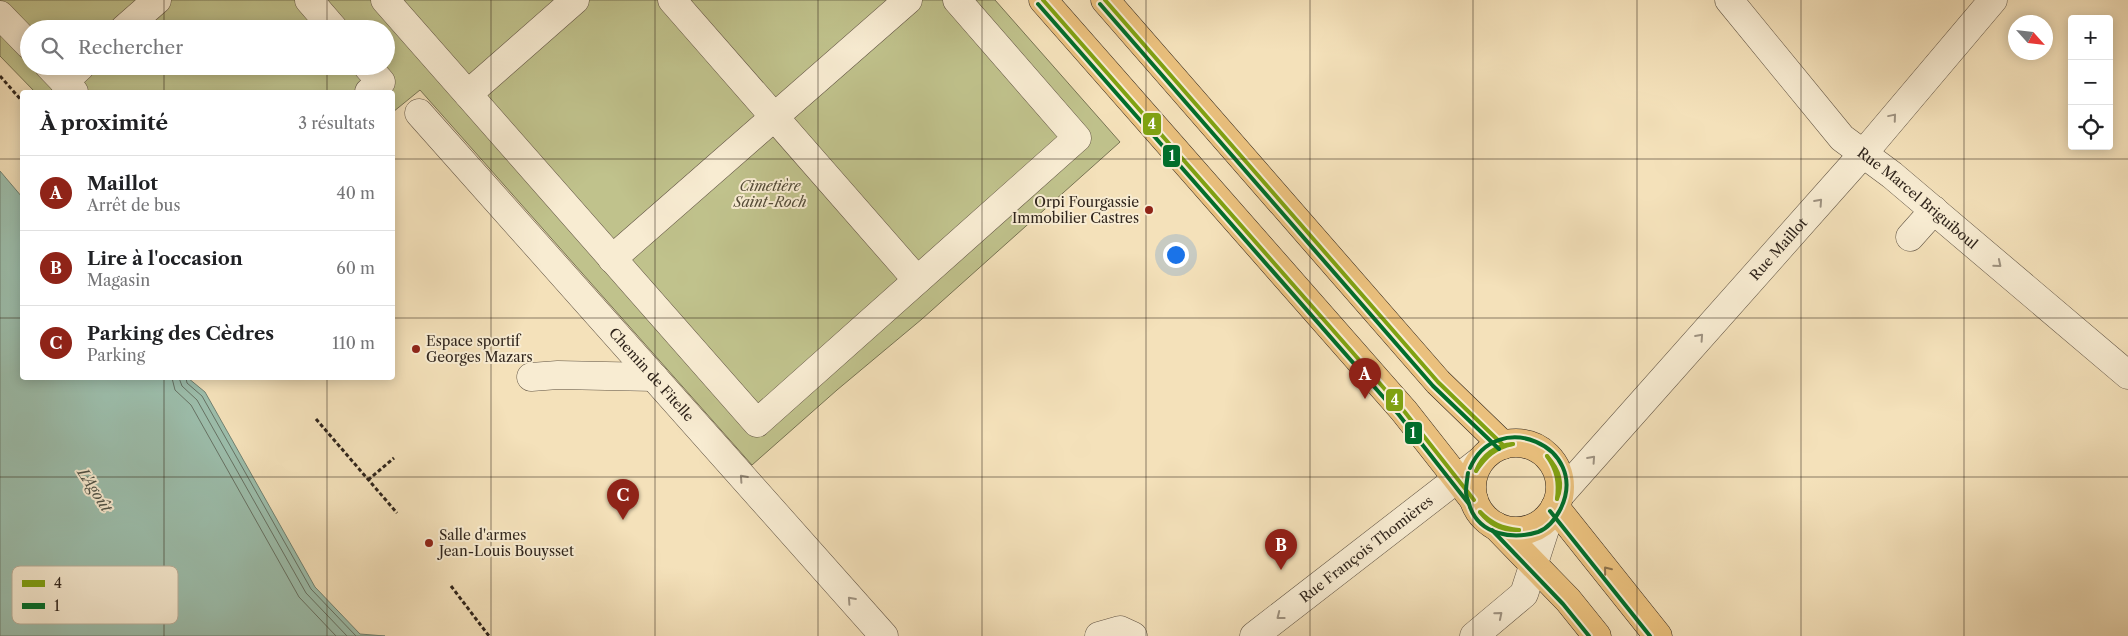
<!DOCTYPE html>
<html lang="fr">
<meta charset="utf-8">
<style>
body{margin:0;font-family:"Libre Caslon Text",serif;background:#f2f2f2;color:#202124}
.controls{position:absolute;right:15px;top:15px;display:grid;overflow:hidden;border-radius:5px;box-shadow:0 2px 12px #0003}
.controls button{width:45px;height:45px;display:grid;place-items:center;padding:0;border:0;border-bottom:1px solid #e0e0e0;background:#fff;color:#202124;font:25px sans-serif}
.compass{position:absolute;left:2008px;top:15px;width:45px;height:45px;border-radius:50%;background:#fff;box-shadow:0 2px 12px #0003;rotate:117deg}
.you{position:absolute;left:1175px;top:254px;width:18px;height:18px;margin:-12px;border:4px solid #fff;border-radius:50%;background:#1a73e8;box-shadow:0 0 0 8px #1a73e833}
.badge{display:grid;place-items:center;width:32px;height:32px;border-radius:50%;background:#8f2418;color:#fff;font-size:16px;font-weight:700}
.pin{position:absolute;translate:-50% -41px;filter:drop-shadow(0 1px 2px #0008)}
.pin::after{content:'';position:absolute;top:26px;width:18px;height:15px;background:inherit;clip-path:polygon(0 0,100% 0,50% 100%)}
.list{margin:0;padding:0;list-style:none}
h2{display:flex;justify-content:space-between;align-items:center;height:65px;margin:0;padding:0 20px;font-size:21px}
h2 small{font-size:16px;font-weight:400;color:#757577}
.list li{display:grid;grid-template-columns:32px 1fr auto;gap:15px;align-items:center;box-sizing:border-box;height:75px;padding:0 20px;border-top:1px solid #e0e0e0}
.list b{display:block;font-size:19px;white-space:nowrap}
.list p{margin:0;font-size:16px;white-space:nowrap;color:#757577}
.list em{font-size:16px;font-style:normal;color:#757577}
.icon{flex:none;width:28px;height:28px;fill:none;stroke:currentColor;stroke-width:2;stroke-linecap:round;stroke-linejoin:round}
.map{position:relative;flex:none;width:2128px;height:636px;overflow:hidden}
.search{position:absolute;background:#fff;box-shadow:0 2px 12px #0003;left:20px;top:20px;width:375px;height:55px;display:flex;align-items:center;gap:12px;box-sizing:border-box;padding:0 18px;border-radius:28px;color:#757577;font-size:19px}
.panel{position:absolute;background:#fff;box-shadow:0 2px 12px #0003;left:20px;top:90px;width:375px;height:290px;border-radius:5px}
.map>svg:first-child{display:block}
</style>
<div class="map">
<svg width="2128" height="636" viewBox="0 0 2128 636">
<rect width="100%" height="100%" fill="#f4e1ba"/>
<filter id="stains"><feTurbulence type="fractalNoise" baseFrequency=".004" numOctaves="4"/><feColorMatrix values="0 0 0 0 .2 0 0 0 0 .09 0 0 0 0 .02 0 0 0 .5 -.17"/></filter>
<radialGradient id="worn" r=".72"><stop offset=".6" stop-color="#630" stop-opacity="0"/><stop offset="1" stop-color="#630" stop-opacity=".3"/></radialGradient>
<path fill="#c0c28c" stroke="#787454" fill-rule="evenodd" d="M0,0h995l125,142 -198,177 -85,71 -85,75 -332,-375 -27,22 -1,-20h-357l-35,-36zM29,29h357v37h-357z"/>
<path fill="#9cbeac" stroke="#718172" d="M0,171l22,26v181h166l17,14 110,195 45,47 25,2h-385z"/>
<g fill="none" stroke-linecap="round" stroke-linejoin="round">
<g stroke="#667264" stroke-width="1">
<path d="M172,378l3,12 16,15 108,192 37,39"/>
<path d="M179,378l3,8 15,14 109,193 41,43"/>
<path d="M186,378l1,5 15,13 109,193 45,47"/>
</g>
<defs>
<g id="minor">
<path d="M309,0l25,29"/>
<path d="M385,0l372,423 320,-285 -120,-138"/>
<path d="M672,0l245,280"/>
<path id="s1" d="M1729,0l113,138 50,37 236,200"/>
<path d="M0,15l29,30"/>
<path d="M124,29l33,-29"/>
<path d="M49,66l25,26"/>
<path d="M367,66l14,16 -12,10"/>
<path d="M64,82l17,-16"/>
<path d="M468,94l107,-94"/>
<path id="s2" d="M419,113l465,523"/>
<path d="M1910,237l24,-27"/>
<path d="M612,259l296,-259"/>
<path d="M531,377l27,-2 96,2"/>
<path id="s3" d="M1560,495l302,-340 131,-155"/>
<path d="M1099,636l21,-6 13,6"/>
<path id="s4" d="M1254,636l226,-175"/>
<path d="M1474,636l50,-42 25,-77"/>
</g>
<g id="major">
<path d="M1043,0l361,411 70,89"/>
<path d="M1105,0l333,382 65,63"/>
<circle cx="1516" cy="487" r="44"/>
<path d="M1555,507l103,129"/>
<path d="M1496,526l72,74 29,36"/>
</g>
</defs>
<use href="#minor" stroke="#615444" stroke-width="29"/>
<use href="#major" stroke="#30251c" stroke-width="29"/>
<g stroke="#30251c" stroke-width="3" stroke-dasharray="4 2.5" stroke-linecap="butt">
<path d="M0,76l22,25"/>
<path d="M316,419l81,94"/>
<path d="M368,480l26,-22"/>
<path d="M451,586l38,50"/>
</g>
<use href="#minor" stroke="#f8ecd2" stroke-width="28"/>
<use href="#major" stroke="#eac07d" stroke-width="28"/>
<defs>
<g id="bus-1">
<path d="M1043,0l361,411 70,89"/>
<path d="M1105,0l333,382 65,63"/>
<path d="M1547,456c11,12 17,27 10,43"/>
<path d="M1547,456c10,14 12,26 10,43"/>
<path d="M1476,471c6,-16 20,-26 37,-27"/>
<path d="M1476,471c10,-15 19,-23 37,-27"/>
<path d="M1480,512c12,12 22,16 39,18"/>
<path d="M1480,512c10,13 22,19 39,18"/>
</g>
<g id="bus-2">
<path d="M1038,4l361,411 70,89"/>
<path d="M1100,4l333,382 66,63"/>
<path d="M1468,473c-1,7 -2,13 -2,19 0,5 3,10 4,15 10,28 43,33 68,25 11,-4 18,-14 23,-24 29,-62 -65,-101 -91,-40"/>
<path d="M1550,511l100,125"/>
<path d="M1492,530l71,74 26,32"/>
</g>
</defs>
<use href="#bus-1" stroke="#f8ecd2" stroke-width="8"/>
<use href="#bus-2" stroke="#f8ecd2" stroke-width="8"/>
<use href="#bus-1" stroke="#80a212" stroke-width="4"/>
<use href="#bus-2" stroke="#006e2b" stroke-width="4"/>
</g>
<defs><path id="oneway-chevron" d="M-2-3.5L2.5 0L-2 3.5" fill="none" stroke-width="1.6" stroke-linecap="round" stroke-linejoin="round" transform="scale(1.25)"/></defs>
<g stroke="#9e9280">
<use href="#oneway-chevron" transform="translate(1893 117) rotate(-50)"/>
<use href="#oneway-chevron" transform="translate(1819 202) rotate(-48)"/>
<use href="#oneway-chevron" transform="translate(1998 264) rotate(40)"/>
<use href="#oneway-chevron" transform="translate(1700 337) rotate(-48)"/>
<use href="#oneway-chevron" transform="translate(1592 459) rotate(-48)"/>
<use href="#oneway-chevron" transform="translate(743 478) rotate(-132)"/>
<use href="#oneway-chevron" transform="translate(851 600) rotate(-132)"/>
<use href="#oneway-chevron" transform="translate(1499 615) rotate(-40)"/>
<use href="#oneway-chevron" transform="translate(1280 616) rotate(142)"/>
</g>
<use stroke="#8d724c" href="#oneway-chevron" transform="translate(1607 570) rotate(-129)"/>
<path fill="none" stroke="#30251c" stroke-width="1" stroke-opacity="0.55" d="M164,0v29M327,0v29M491,0v636M655,0v636M818,0v636M982,0v636M1146,0v636M1310,0v636M1473,0v636M1637,0v636M1801,0v636M1964,0v636M164,66v26M327,66v26M0,159h22M392,159h1736M0,318h22M392,318h1736M164,378v258M327,378v258M0,477h2128"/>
<g fill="#8f2418" stroke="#f8ecd2" stroke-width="2">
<circle cx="1149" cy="210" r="5"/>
<circle cx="416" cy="349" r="5"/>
<circle cx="429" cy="543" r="5"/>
</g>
<g text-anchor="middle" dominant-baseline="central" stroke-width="4" stroke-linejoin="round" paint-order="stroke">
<g font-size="14" font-style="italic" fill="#544c38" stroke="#f8ecd2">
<text x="770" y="186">Cimetière<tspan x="770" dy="16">Saint-Roch</tspan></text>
</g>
<g font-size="14" fill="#30251c" stroke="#f8ecd2">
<text stroke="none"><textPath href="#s1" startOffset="275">Rue Marcel Briguiboul</textPath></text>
<text stroke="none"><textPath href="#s3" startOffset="329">Rue Maillot</textPath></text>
<text stroke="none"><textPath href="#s2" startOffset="350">Chemin de Fitelle</textPath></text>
<text stroke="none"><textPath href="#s4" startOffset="142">Rue François Thomières</textPath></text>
</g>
<g font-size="14" fill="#30251c" stroke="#f8ecd2" text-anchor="start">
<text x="1139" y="202" text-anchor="end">Orpi Fourgassie<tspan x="1139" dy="16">Immobilier Castres</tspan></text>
<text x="426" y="341">Espace sportif<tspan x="426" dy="16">Georges Mazars</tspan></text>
<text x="439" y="535">Salle d'armes<tspan x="439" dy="16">Jean-Louis Bouysset</tspan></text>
</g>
<g font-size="15" font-style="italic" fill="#505347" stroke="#f8ecd2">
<text transform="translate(95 490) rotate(57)">L'Agoût</text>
</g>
</g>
<rect x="12" y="566" width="166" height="58" rx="8" fill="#f8ecd2" stroke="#bcb09b" stroke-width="1"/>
<rect x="22" y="580" width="23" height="7" fill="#80a212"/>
<rect x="22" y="603" width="23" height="6" fill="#006e2b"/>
<g font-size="14" fill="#30251c">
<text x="54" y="588">4</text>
<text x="54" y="611">1</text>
</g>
<g stroke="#f8ecd2" stroke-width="2">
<rect x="1142" y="112" width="20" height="24" rx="5" fill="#80a212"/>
<rect x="1162" y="144" width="19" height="24" rx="5" fill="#006e2b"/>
<rect x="1385" y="388" width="19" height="24" rx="5" fill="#80a212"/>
<rect x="1404" y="421" width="19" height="24" rx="5" fill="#006e2b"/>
</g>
<g font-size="14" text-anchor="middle" font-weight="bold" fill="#fff">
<text x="1152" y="129">4</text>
<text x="1172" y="161">1</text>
<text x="1395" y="405">4</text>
<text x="1413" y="438">1</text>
</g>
<rect width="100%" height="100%" filter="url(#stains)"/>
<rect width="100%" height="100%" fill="url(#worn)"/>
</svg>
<div class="controls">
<button>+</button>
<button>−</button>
<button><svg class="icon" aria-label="locate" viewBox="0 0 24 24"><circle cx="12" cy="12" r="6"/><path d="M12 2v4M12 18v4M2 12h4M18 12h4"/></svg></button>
</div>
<svg class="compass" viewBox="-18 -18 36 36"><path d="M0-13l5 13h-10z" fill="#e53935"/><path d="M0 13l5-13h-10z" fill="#757577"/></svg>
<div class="you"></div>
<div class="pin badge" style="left:1365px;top:399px">A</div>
<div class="pin badge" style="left:1281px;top:570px">B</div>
<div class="pin badge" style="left:623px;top:520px">C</div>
<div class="search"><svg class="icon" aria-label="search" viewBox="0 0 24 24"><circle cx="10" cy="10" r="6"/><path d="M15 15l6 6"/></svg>Rechercher</div>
<section class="panel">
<h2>À proximité<small>3 résultats</small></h2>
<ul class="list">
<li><span class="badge">A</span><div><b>Maillot</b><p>Arrêt de bus</p></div><em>40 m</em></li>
<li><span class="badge">B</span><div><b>Lire à l'occasion</b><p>Magasin</p></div><em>60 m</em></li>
<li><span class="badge">C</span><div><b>Parking des Cèdres</b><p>Parking</p></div><em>110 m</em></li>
</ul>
</section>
</div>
